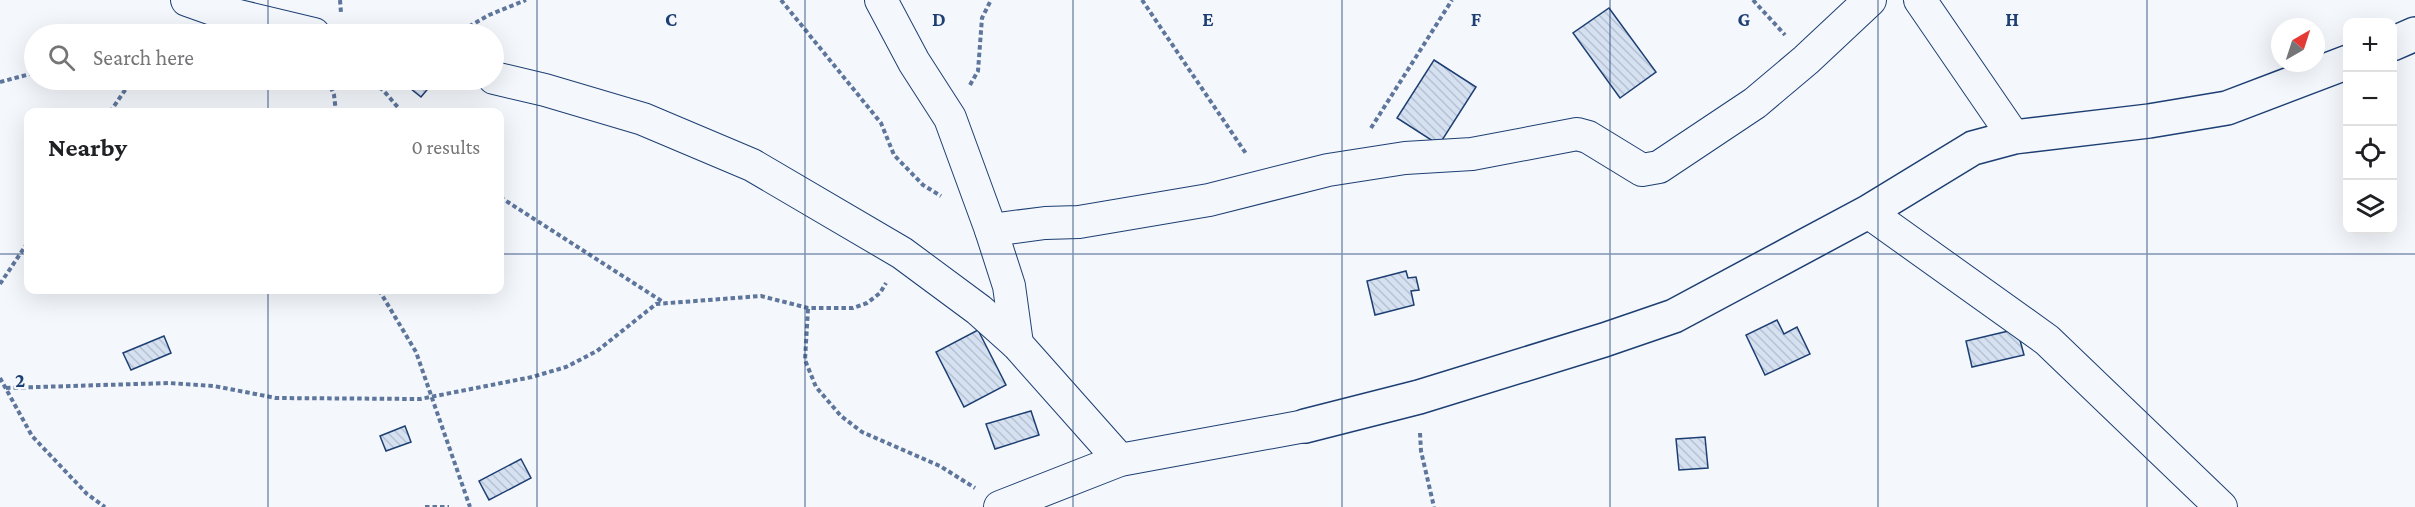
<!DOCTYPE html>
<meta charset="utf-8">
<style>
body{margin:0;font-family:"Crimson Pro",serif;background:#f2f2f2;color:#202124}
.controls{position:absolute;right:18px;top:18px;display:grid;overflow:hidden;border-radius:12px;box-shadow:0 6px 24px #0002}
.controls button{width:54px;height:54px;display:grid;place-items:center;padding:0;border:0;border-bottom:2px solid #e0e0e0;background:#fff;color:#202124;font:30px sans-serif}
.compass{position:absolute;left:2271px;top:18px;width:54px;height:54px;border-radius:50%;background:#fff;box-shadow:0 6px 24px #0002;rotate:39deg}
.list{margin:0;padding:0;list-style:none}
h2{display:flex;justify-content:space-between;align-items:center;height:78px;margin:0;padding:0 24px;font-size:26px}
h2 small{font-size:20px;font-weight:400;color:#757577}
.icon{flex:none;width:33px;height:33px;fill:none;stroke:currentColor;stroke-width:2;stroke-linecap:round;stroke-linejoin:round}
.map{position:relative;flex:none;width:2415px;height:507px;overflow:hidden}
.search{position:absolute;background:#fff;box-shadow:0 6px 24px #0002;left:24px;top:24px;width:480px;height:66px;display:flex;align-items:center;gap:15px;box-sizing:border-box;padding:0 21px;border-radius:33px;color:#757577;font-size:22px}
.panel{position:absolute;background:#fff;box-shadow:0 6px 24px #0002;left:24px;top:108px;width:480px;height:186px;border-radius:12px}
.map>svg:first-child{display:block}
</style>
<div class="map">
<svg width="2415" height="507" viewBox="0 0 2415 507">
<defs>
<pattern id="building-back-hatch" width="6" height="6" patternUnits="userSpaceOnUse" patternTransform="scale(1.5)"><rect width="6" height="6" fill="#d5e0f0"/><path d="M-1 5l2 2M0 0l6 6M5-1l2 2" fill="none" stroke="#b6c1d1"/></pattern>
</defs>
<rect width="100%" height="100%" fill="#f4f7fb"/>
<g fill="url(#building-back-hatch)" stroke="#1d3f73" stroke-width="1.5">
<path d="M1609,8l47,64 -36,26 -47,-65z"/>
<path d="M1434,60l42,27 -37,58 -42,-27z"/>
<path d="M400,80h25l6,5 -10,12z"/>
<path d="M1406,271l2,7 8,-1 3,13 -8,1 3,14 -39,10 -8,-34z"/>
<path d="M1777,320l7,14 13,-7 13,27 -45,21 -19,-40z"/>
<path d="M2017,329l7,26 -52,12 -6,-26z"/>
<path d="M978,330l28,55 -42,22 -28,-55z"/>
<path d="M164,336l7,17 -40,17 -8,-17z"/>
<path d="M1031,411l8,24 -44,14 -9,-25z"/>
<path d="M405,426l6,16 -25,9 -6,-15z"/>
<path d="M1705,437l3,31 -29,2 -3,-31z"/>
<path d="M521,459l10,19 -42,22 -10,-19z"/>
</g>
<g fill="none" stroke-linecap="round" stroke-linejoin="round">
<defs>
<g id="street">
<path d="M187,0l31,11 96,23"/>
<path d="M881,0l33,62 36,56 41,112 18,56 8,58"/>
<path d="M1920,0l94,137"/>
<path d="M494,78l51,12 98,29 109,46 150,88 77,57 38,34 103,116"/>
<path d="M1868,212l179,128 174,167"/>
<path d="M991,230l54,-7 34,-1 130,-22 119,-30 77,-12 67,-4 105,-20 11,3 54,33 17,-3 96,-64 51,-43 64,-60"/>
<path d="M1000,507l120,-47 185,-34"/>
</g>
<g id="secondary">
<path d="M2392,44l23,-10"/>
<path d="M1305,426l114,-29 185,-57 70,-24 194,-104 105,-64 41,-11 135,-16 78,-13 121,-46"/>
</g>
</defs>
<use href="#street" stroke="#1d3f73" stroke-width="34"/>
<use href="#secondary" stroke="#1d3f73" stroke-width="36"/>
<g stroke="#5e769c" stroke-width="4" stroke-dasharray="4.5 3" stroke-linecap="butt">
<path d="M340,0l1,13"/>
<path d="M781,0l100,123 13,32 29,30 18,11"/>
<path d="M1142,0l105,155"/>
<path d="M1753,0l32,35"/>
<path d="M155,34l14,-4"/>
<path d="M456,34l33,-19 37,-15"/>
<path d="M328,80l6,15 2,17"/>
<path d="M366,80l17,10 19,22"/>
<path d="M0,82l34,-9"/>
<path d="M970,85l8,-14 4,-53 9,-18"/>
<path d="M110,112l22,-32"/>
<path d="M1371,128l81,-128"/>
<path d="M500,197l163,105"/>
<path d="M0,284l28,-42"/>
<path d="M379,290l37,62 54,155"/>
<path d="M808,309l-3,51 11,27 25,29 21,16 78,34 35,22"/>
<path d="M0,378l32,58 55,58 18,13"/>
<path d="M6,388l163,-5 45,3 62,12 144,1 112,-22 34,-10 31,-16 59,-47 105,-8 47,12h45l14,-5 13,-10 6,-10"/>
<path d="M1420,433l1,18 13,56"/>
<path d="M425,507h24"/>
</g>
<use href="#street" stroke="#f4f7fb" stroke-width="32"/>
<use href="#secondary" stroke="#f4f7fb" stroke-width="33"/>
</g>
<path fill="none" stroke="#1d3f73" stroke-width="1.5" stroke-opacity="0.55" d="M268,0v34M537,0v507M805,0v507M1073,0v507M1342,0v507M1610,0v507M1878,0v507M2147,0v507M268,80v32M0,254h28M500,254h1915M268,290v217"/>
<g font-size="20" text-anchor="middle" font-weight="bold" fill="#1d3f73" stroke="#f4f7fb" stroke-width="4.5" stroke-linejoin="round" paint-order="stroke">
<text x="671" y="26">C</text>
<text x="939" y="26">D</text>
<text x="1208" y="26">E</text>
<text x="1476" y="26">F</text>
<text x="1744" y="26">G</text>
<text x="2012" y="26">H</text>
<text x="20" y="387">2</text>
</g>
</svg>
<div class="controls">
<button>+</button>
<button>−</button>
<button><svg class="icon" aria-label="locate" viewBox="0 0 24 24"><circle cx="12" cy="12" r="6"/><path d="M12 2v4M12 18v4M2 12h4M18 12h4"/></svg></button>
<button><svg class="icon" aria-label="layers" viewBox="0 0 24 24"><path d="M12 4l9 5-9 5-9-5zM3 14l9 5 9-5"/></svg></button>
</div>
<svg class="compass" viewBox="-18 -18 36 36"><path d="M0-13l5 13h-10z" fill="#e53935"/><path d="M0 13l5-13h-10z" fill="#757577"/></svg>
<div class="search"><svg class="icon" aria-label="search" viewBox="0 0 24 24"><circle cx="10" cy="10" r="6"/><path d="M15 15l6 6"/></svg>Search here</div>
<section class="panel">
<h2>Nearby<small>0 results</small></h2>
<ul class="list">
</ul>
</section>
</div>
